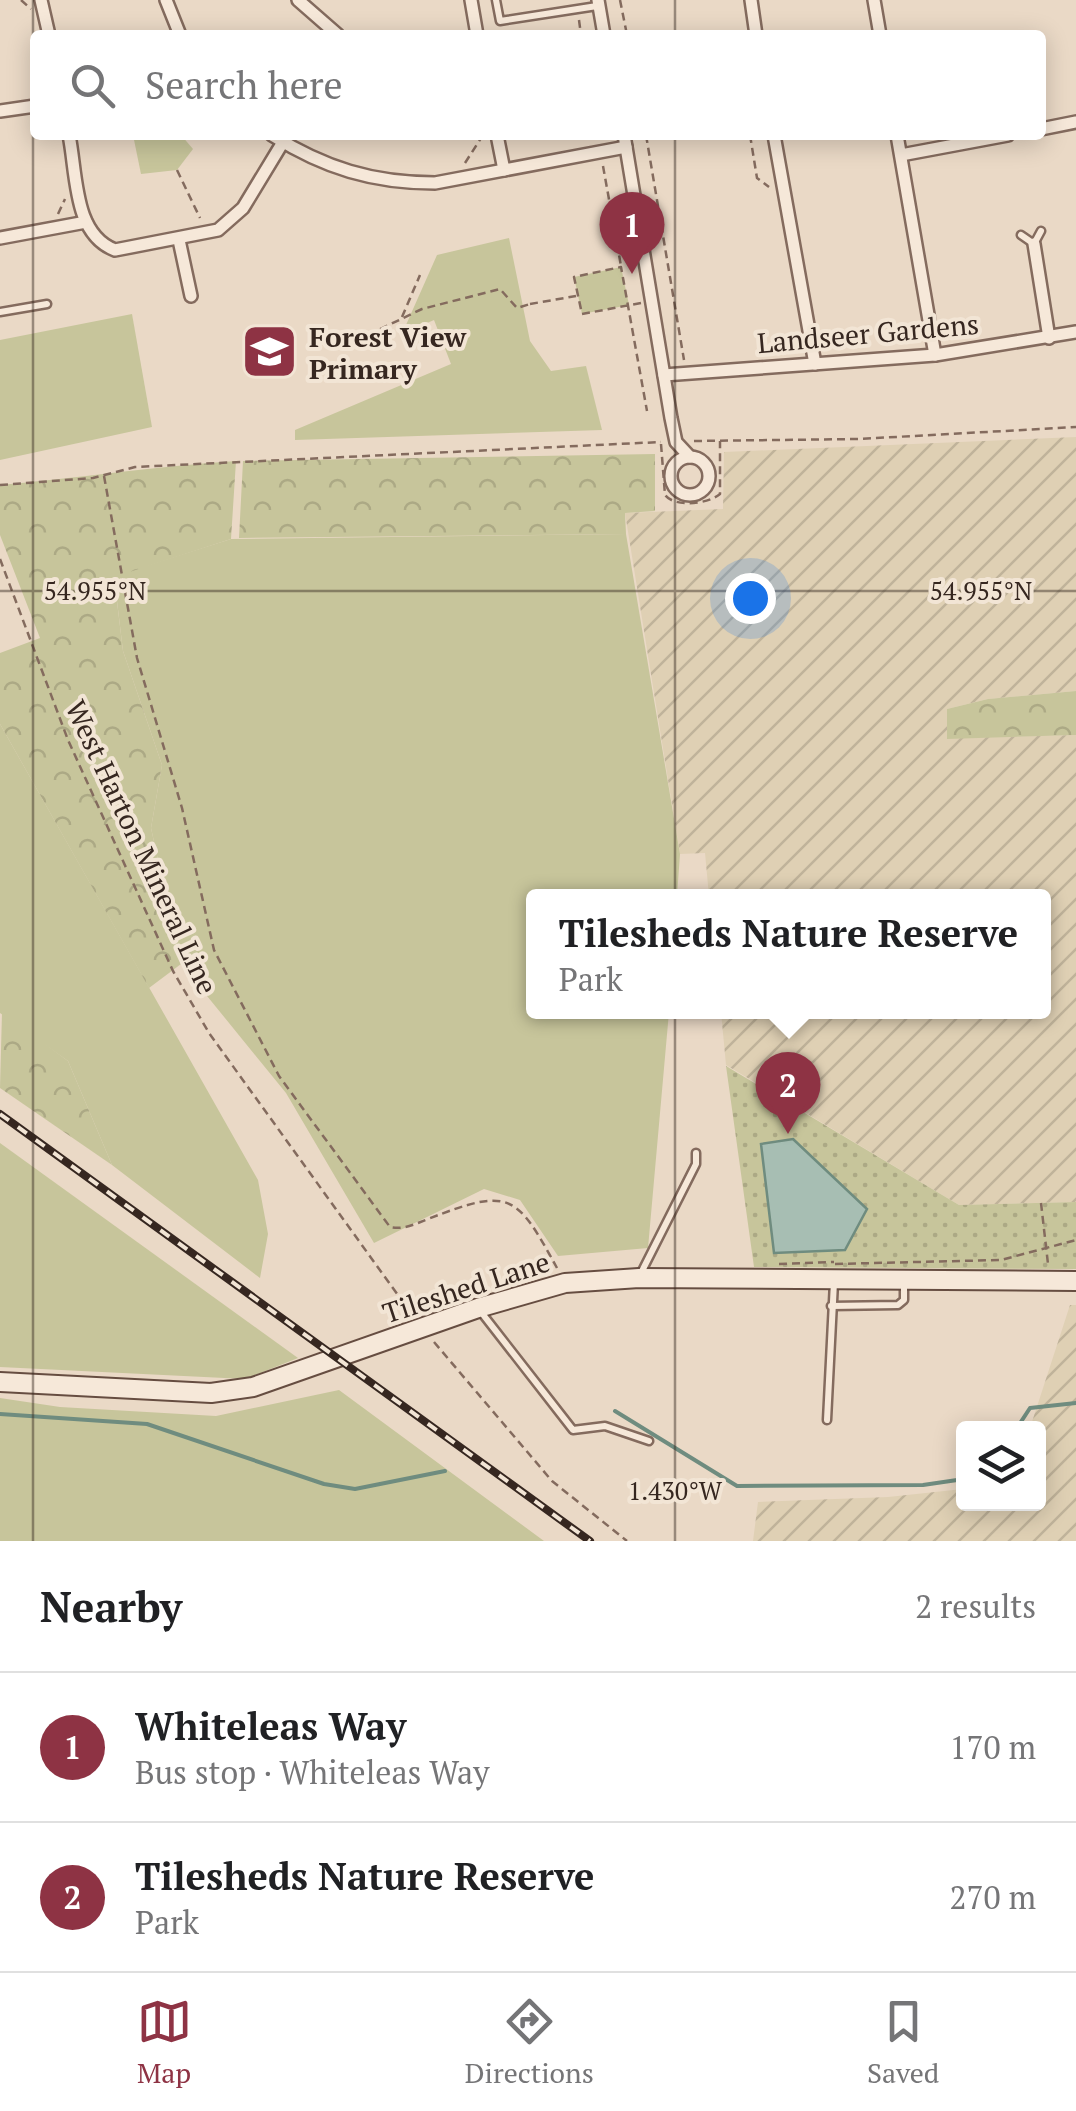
<!DOCTYPE html>
<meta charset="utf-8">
<style>
body{margin:0;font-family:"PT Serif",serif;background:#f6f6f6;color:#202124}
.controls{position:absolute;right:30px;bottom:30px;display:grid;overflow:hidden;border-radius:10px;box-shadow:0 5px 25px #0003}
.controls button{width:90px;height:90px;display:grid;place-items:center;padding:0;border:0;border-bottom:2px solid #e0e0e0;background:#fff;color:#202124;font:50px sans-serif}
.you{position:absolute;left:750px;top:598px;width:35px;height:35px;margin:-25px;border:8px solid #fff;border-radius:50%;background:#1a73e8;box-shadow:0 0 0 15px #1a73e833}
.badge{display:grid;place-items:center;width:65px;height:65px;border-radius:50%;background:#8e3344;color:#fff;font-size:32px;font-weight:700}
.pin{position:absolute;translate:-50% -82px;filter:drop-shadow(0 2px 5px #0008)}
.pin::after{content:'';position:absolute;top:52px;width:35px;height:30px;background:inherit;clip-path:polygon(0 0,100% 0,50% 100%)}
.popup{position:absolute;left:526px;top:889px;width:525px;height:130px;box-sizing:border-box;display:grid;place-content:center;border-radius:10px;background:#fff;filter:drop-shadow(0 2px 8px #0005);font-size:32px;white-space:nowrap;color:#757577}
.popup b{font-size:38px;color:#202124}
.popup::after{content:'';position:absolute;left:50%;top:100%;margin-left:-20px;border:20px solid transparent;border-top-color:#fff}
.list{margin:0;padding:0;list-style:none}
h2{display:flex;justify-content:space-between;align-items:center;height:130px;margin:0;padding:0 40px;font-size:42px}
h2 small{font-size:32px;font-weight:400;color:#757577}
.list li{display:grid;grid-template-columns:65px 1fr auto;gap:30px;align-items:center;box-sizing:border-box;height:150px;padding:0 40px;border-top:2px solid #e0e0e0}
.list b{display:block;font-size:38px;white-space:nowrap}
.list p{margin:0;font-size:32px;white-space:nowrap;color:#757577}
.list em{font-size:32px;font-style:normal;color:#757577}
.icon{flex:none;width:55px;height:55px;fill:none;stroke:currentColor;stroke-width:2;stroke-linecap:round;stroke-linejoin:round}
.map{position:relative;flex:none;width:1076px;height:1541px;overflow:hidden}
.search{position:absolute;background:#fff;box-shadow:0 5px 25px #0003;left:30px;right:30px;top:30px;height:110px;display:flex;align-items:center;gap:25px;box-sizing:border-box;padding:0 35px;border-radius:10px;color:#757577;font-size:38px}
.sheet{height:430px;background:#fff}
nav{display:flex;justify-content:space-around;align-items:center;box-sizing:border-box;height:140px;border-top:2px solid #e0e0e0;background:#fff;font-size:28px;color:#757577}
nav a{display:grid;justify-items:center;gap:5px}
nav .on{color:#8e3344}
.map>svg:first-child{display:block}
</style>
<div class="map">
<svg width="1076" height="1541" viewBox="0 0 1076 1541">
<defs>
<pattern id="farmland-furrows" width="10" height="10" patternUnits="userSpaceOnUse" patternTransform="scale(2.5)"><rect width="10" height="10" fill="#dfd0b4"/><path d="M-1 1l2-2M0 10L10 0M9 11l2-2" fill="none" stroke="#c0b39a"/></pattern>
<pattern id="forest-crowns" width="20" height="18" patternUnits="userSpaceOnUse" patternTransform="scale(2.5)"><rect width="20" height="18" fill="#c7c59b"/><path d="M2 6a3 3 0 1 1 6 0M12 15a3 3 0 1 1 6 0" fill="none" stroke="#aca985"/></pattern>
<pattern id="park-dots" width="8" height="8" patternUnits="userSpaceOnUse" patternTransform="scale(2.5)"><rect width="8" height="8" fill="#c7c59b"/><path d="M2 2h.1M6 6h.1" fill="none" stroke="#aca985" stroke-width="1.8" stroke-linecap="round"/></pattern>
</defs>
<rect width="100%" height="100%" fill="#ead9c6"/>
<g fill="url(#farmland-furrows)">
<path d="M1076,437v254l-88,8 -41,10v29l129,-3v467l-117,3 -233,-140 -5,-53h322v-116h-334l-4,-43 -25,1 -55,-341 98,-4 1,-57z"/>
<path d="M1070,1305h6v236h-323l5,-39 130,-5 75,-8 1,15h74v-76h-8z"/>
</g>
<g fill="#c7c59b">
<path d="M133,135h48l12,14 -16,21 -36,4z"/>
<path d="M509,238l21,103 21,30 35,-5 16,64 -307,10v-10l156,-66 -17,-44 -32,14 35,-79z"/>
<path d="M621,267l8,38 -47,9 -8,-37z"/>
<path d="M132,314l20,113 -152,33v-120z"/>
<path d="M626,534l54,320 -3,42h-144v116h136l-21,236 -90,8 -38,-56 -36,-11 -110,54 -88,-150 -105,-129 -30,-136 11,-63 -39,-114 -9,-75 117,-37z"/>
<path d="M0,724l258,456 10,54 -8,44 -148,-113 -44,-104 -68,-48z"/>
<path d="M0,1143l298,215 -53,21 -245,-12z"/>
<path d="M339,1390l205,151h-544v-143l60,9 156,9z"/>
</g>
<g fill="url(#forest-crowns)">
<path d="M655,454v57l-30,2 1,21 -387,4 4,-77z"/>
<path d="M236,461l-5,78 -117,38 9,74 39,114 -11,63 30,136 -32,24 -149,-264v-71l40,-15 -40,-103v-50c79,-7 156,-19 236,-24z"/>
<path d="M1076,691v44l-129,4v-30l41,-10z"/>
<path d="M2,1012l66,49 44,104 -112,-77z"/>
</g>
<path fill="url(#park-dots)" d="M726,1066l233,139 117,-3v67l-322,-2z"/>
<path fill="#a7beb3" stroke="#6f8c7f" stroke-width="2.5" d="M793,1139l74,70 -22,41 -71,3 -13,-109z"/>
<g fill="none" stroke-linecap="round" stroke-linejoin="round">
<g stroke="#6f8c7f" stroke-width="4">
<path d="M615,1411l122,75 186,-1 41,-6"/>
<path d="M0,1414l147,10 177,60 31,5 90,-18"/>
<path d="M1017,1428l13,-20 46,-5"/>
</g>
<defs>
<g id="lane">
<path d="M496,0l4,21 97,-15"/>
<path d="M1021,235l13,9 7,-13"/>
<path d="M0,312l47,-8"/>
<path d="M639,1277l57,-113v-11"/>
<path d="M831,1306l67,-1 6,-5v-18"/>
<path d="M481,1312l92,118 32,-4 44,15"/>
<path d="M827,1420l7,-138"/>
</g>
<g id="street">
<path d="M41,0l8,35"/>
<path d="M166,0l14,35"/>
<path d="M298,0l40,35"/>
<path d="M471,0l6,35"/>
<path d="M598,0l6,35"/>
<path d="M751,0l5,35"/>
<path d="M874,0l6,35"/>
<path d="M0,111l35,-5"/>
<path d="M1041,129l35,-7"/>
<path d="M69,135c8,39 4,99 46,115l103,-20 25,-22 40,-66"/>
<path d="M272,135c52,33 101,48 163,48l191,-36"/>
<path d="M497,135l7,35"/>
<path d="M624,135l47,283 5,24 14,15"/>
<path d="M774,135l41,229"/>
<path d="M897,135l38,220"/>
<path d="M901,155l107,-20"/>
<path d="M0,238l86,-16"/>
<path d="M179,240l12,56"/>
<path d="M1034,244l15,94"/>
<path d="M664,375l271,-20 141,-23"/>
<circle cx="690" cy="476" r="19"/>
</g>
<path id="secondary" d="M0,1382l211,11 42,-6 225,-79 87,-25 74,-5 437,3"/>
</defs>
<use href="#lane" stroke="#846b5e" stroke-width="11"/>
<use href="#street" stroke="#846b5e" stroke-width="16"/>
<use href="#secondary" stroke="#664d41" stroke-width="22"/>
<g stroke="#846b5e" stroke-width="2.5" stroke-dasharray="8 5" stroke-linecap="butt">
<path d="M21,0l10,9"/>
<path d="M620,0l7,35"/>
<path d="M579,20l2,15"/>
<path d="M646,135l38,225"/>
<path d="M750,135l7,43 12,9"/>
<path d="M465,163l18,-28"/>
<path d="M603,166l18,100"/>
<path d="M177,170l23,48"/>
<path d="M58,214l7,-15"/>
<path d="M641,303l-59,11 -8,-37 47,-10 26,144"/>
<path d="M530,304l46,-8"/>
<path d="M402,317l18,-42"/>
<path d="M345,346l77,-37 78,-20 17,19 13,-4"/>
<path d="M694,441l165,-2 217,-12"/>
<path d="M661,444l4,51c10,13 43,9 55,-1v-53"/>
<path d="M104,476l33,182 45,150 32,142 65,126 111,151c14,3 25,-3 38,-8 82,-32 88,-26 129,49"/>
<path d="M0,485l93,-7 42,-11 526,-25"/>
<path d="M0,559l68,181 105,231 36,62 204,283"/>
<path d="M1041,1203l7,61"/>
<path d="M779,1264l55,-2"/>
<path d="M835,1264l166,-4 75,-20"/>
<path d="M434,1342l118,139 75,60"/>
</g>
<use href="#lane" stroke="#f6e8d9" stroke-width="6"/>
<use href="#street" stroke="#f6e8d9" stroke-width="11"/>
<use href="#secondary" stroke="#f6e8d9" stroke-width="18"/>
<defs>
<path id="rail" d="M0,1114l590,427"/>
</defs>
<use href="#rail" stroke="#362720" stroke-width="8"/>
<use href="#rail" stroke="#f2e5d5" stroke-width="4" stroke-dasharray="11" stroke-linecap="butt"/>
</g>
<path fill="none" stroke="#362720" stroke-width="2.5" stroke-opacity="0.45" d="M33,0v1541M675,0v35M675,135v1406M0,591h1076"/>
<defs>
<symbol id="school-square" viewBox="-11 -11 22 22"><rect x="-9" y="-9" width="18" height="18" rx="4" fill="#8e3344" stroke="#f2e5d5"/><path d="M0-5L7-2L0 1L-7-2ZM-4 1L0 2.5L4 1V4Q0 6-4 4Z" fill="#fff"/></symbol>
</defs>
<g fill-rule="evenodd">
<use href="#school-square" x="238" y="320" width="63" height="63"/>
</g>
<g text-anchor="middle" dominant-baseline="central" stroke-width="8" stroke-linejoin="round" paint-order="stroke">
<g font-size="28" fill="#362720" stroke="#f2e5d5">
<text transform="translate(868 333) rotate(-5)">Landseer Gardens</text>
<text transform="translate(142 847) rotate(65)">West Harton Mineral Line</text>
<text transform="translate(466 1287) rotate(-18)">Tileshed Lane</text>
</g>
<g font-size="28" font-weight="bold" fill="#362720" stroke="#f2e5d5" text-anchor="start">
<text x="309" y="336">Forest View<tspan x="309" dy="32">Primary</tspan></text>
</g>
</g>
<g font-size="25" text-anchor="middle" fill="#362720" stroke="#f2e5d5" stroke-width="8" stroke-linejoin="round" paint-order="stroke">
<text x="95" y="600">54.955°N</text>
<text x="981" y="600">54.955°N</text>
<text x="675" y="1500">1.430°W</text>
</g>
</svg>
<div class="controls">
<button><svg class="icon" aria-label="layers" viewBox="0 0 24 24"><path d="M12 4l9 5-9 5-9-5zM3 14l9 5 9-5"/></svg></button>
</div>
<div class="you"></div>
<div class="pin badge" style="left:632px;top:274px">1</div>
<div class="pin badge" style="left:788px;top:1134px">2</div>
<div class="popup"><b>Tilesheds Nature Reserve</b>Park</div>
<div class="search"><svg class="icon" aria-label="search" viewBox="0 0 24 24"><circle cx="10" cy="10" r="6"/><path d="M15 15l6 6"/></svg>Search here</div>
</div>
<section class="sheet">
<h2>Nearby<small>2 results</small></h2>
<ul class="list">
<li><span class="badge">1</span><div><b>Whiteleas Way</b><p>Bus stop · Whiteleas Way</p></div><em>170 m</em></li>
<li><span class="badge">2</span><div><b>Tilesheds Nature Reserve</b><p>Park</p></div><em>270 m</em></li>
</ul>
</section>
<nav>
<a class="on"><svg class="icon" aria-label="map" viewBox="0 0 24 24"><path d="M3 6l6-2 6 2 6-2v14l-6 2-6-2-6 2zM9 4v14M15 6v14"/></svg>Map</a>
<a><svg class="icon" aria-label="directions" viewBox="0 0 24 24"><path d="M12 3l9 9-9 9-9-9zM9 14v-3h6M13 9l2 2-2 2"/></svg>Directions</a>
<a><svg class="icon" aria-label="saved" viewBox="0 0 24 24"><path d="M7 4h10v16l-5-4-5 4z"/></svg>Saved</a>
</nav>
